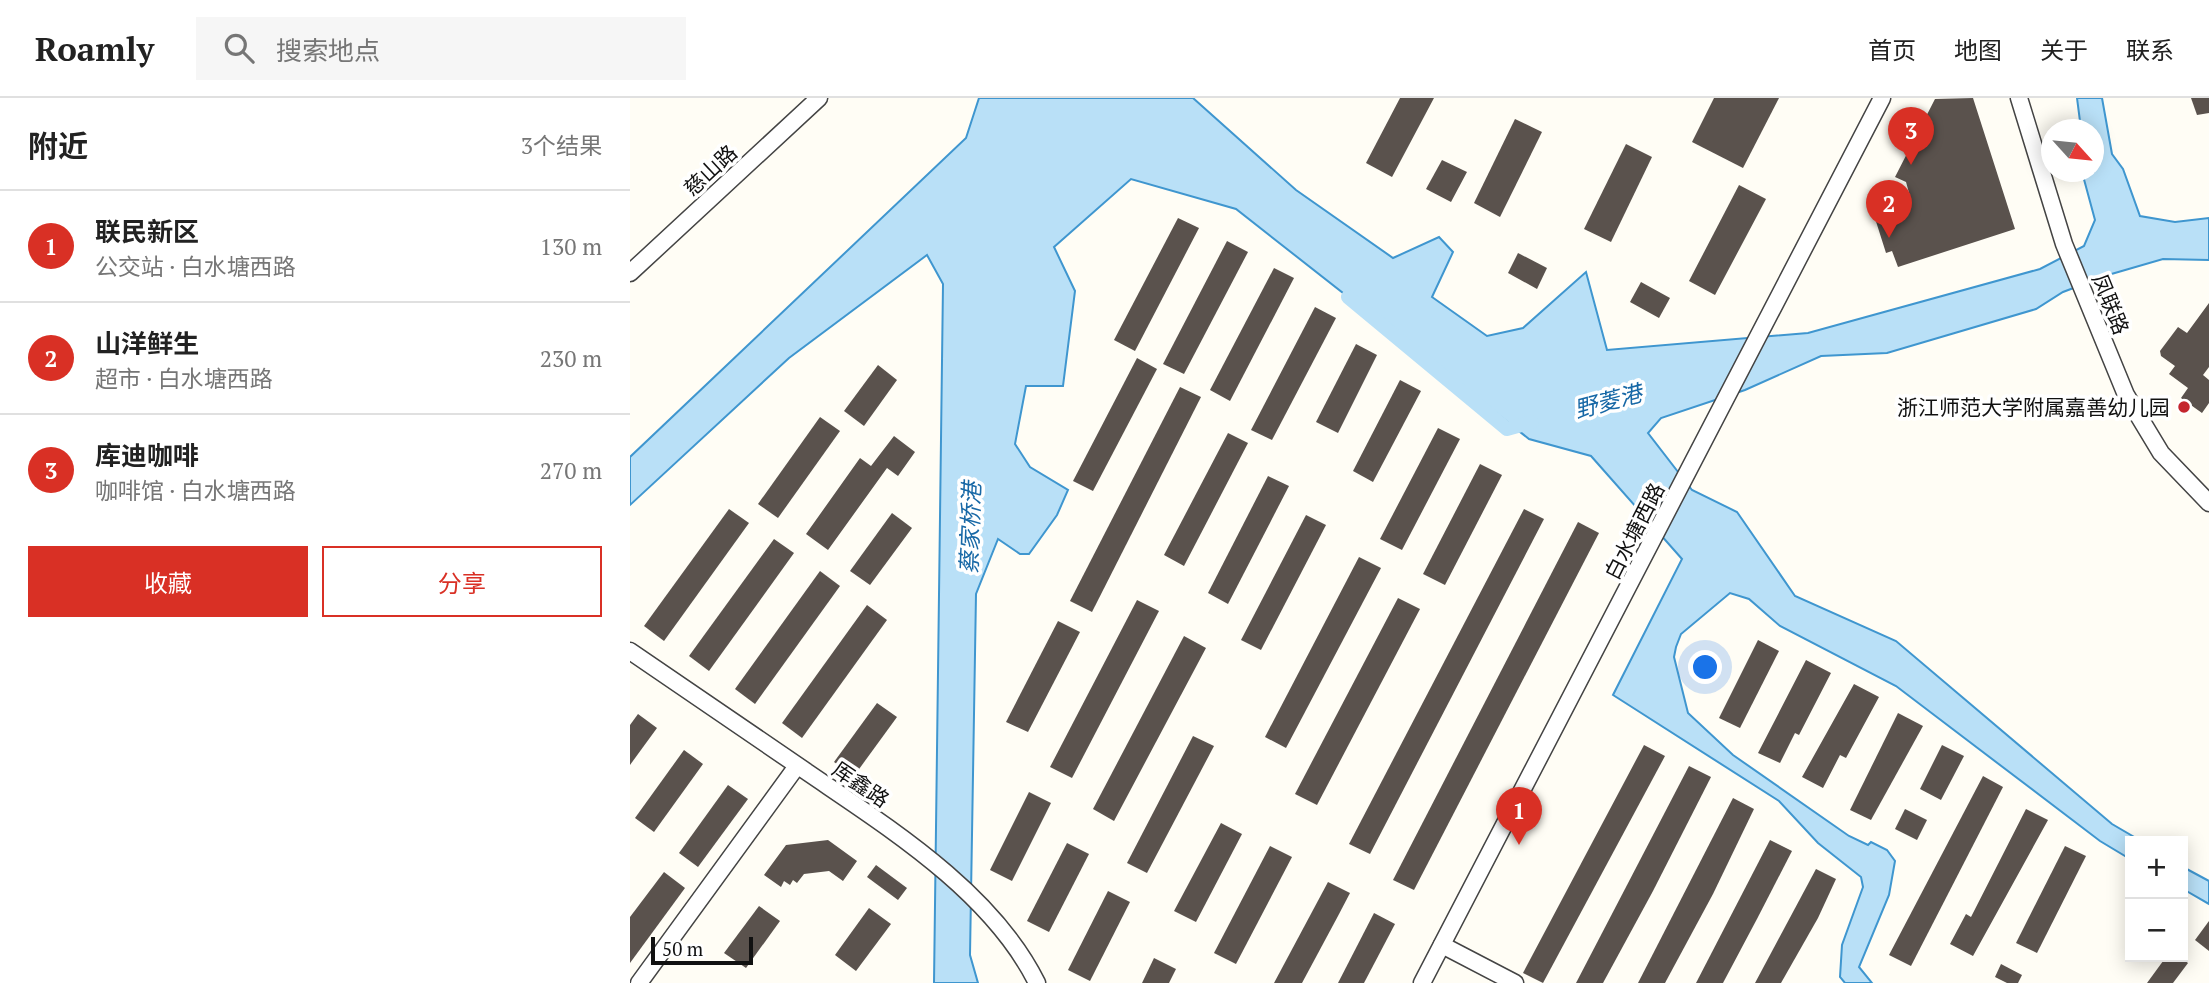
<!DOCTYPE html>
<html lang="zh">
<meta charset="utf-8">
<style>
body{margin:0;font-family:"PT Serif","Noto Sans SC",serif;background:#f6f6f6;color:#222}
.controls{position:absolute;right:21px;bottom:21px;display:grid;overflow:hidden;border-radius:0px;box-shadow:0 4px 18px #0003}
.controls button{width:63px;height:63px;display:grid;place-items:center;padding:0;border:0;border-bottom:2px solid #e0e0e0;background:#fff;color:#222;font:35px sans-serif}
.compass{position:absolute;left:1411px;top:21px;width:63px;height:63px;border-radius:50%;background:#fff;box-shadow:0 4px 18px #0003;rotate:117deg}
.scale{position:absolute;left:21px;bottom:18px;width:102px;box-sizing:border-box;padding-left:7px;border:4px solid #111;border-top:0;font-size:19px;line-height:24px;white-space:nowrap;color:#111;-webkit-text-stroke:5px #fff;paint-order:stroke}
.you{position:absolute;left:1076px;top:570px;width:24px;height:24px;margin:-18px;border:5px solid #fff;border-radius:50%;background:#1a73e8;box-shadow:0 0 0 10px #1a73e833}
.badge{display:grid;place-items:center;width:46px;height:46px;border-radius:50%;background:#d93025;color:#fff;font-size:23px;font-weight:700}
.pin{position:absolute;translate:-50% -58px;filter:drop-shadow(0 2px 4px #0008)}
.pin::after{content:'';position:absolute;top:37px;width:24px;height:21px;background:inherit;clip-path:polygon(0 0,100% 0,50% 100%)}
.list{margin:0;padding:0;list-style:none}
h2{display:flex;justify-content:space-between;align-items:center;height:91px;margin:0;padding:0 28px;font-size:30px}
h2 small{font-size:23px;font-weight:400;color:#767676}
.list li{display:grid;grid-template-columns:46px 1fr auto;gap:21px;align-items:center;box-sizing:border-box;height:112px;padding:0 28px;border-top:2px solid #e0e0e0}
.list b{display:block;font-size:26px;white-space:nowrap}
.list p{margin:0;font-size:23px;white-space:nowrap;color:#767676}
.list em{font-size:23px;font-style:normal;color:#767676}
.actions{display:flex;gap:14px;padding:21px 28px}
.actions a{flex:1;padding:16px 0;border:2px solid #d93025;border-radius:0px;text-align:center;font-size:24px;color:#d93025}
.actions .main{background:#d93025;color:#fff}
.icon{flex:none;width:38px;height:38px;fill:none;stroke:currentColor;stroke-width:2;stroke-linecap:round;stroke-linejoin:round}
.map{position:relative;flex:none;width:1579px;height:885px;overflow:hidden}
header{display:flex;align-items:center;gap:42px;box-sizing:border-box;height:98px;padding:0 35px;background:#fff;border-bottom:2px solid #e0e0e0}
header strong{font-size:33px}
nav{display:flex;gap:38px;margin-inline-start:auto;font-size:24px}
.search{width:490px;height:63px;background:#f6f6f6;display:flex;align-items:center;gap:18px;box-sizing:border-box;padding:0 24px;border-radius:0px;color:#767676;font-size:26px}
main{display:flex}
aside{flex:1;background:#fff}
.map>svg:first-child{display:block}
</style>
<header>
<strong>Roamly</strong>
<div class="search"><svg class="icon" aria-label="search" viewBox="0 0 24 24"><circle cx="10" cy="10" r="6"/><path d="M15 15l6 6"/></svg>搜索地点</div>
<nav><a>首页</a><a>地图</a><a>关于</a><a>联系</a></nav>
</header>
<main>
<aside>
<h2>附近<small>3个结果</small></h2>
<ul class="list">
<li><span class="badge">1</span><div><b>联民新区</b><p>公交站 · 白水塘西路</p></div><em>130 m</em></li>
<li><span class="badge">2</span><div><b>山洋鲜生</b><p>超市 · 白水塘西路</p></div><em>230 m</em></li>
<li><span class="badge">3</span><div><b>库迪咖啡</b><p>咖啡馆 · 白水塘西路</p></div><em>270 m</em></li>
</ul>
<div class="actions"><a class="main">收藏</a><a>分享</a></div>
</aside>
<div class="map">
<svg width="1579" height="885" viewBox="0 0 1579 885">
<rect width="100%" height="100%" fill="#fffdf5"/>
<g fill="#b9e0f7" stroke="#3f96cf" stroke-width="2">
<path d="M349,0h214l103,92 97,68 46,-21 14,15 -21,45 55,39 36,-8 63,-56 21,78 201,-17 232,-64 44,-23 11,-26 -13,-48h12v-42l-13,-1 -4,-31h25l10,56 11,15 17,47 35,6 34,-4v42l-46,-1 -55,16 -45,17 -27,17 -149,44 -66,3 -76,34 -84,28 -13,15 44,57 45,22 58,84 101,45 216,183 29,17h-11v18l-30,-18 -204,-155 -116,-60 -31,-27 -19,-6 -49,41 -5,13 -2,10 14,56 45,42 116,81 19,9 3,-3 16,8 8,11 -6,34 -30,72 13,16h-27l-5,-6 2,-32 21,-58 -2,-10 -43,-34 -39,-42 -166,-106 69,-136 -91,-103 -62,-17 -293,-230 -105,-30 -77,68 21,44 -12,95h-37l-11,58 15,23 38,23 -11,25 -28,39h-9l-22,-15 -22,55 -6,361 8,28h-44l9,-699 -16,-29 -138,103 -159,147v-48l336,-319z"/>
<path d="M1553,769l26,14v23l-26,-15z"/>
</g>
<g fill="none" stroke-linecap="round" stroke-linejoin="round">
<path stroke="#b9e0f7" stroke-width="14" d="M718,199l159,132 25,-7"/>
</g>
<g fill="#5a524d">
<path d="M770,0h34l-42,79 -26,-14z"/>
<path d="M1084,0h65l-36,70 -51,-26z"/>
<path d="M1343,0l42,131 -117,38 -6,-16 -6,2 -13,-41 38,-12 -5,-18 -11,-5 40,-78z"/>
<path d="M1561,0h18v15l-12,2z"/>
<path d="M885,21l27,13 -42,85 -26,-14z"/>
<path d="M996,46l26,13 -41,85 -27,-13z"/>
<path d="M812,62l25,12 -16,30 -25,-13z"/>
<path d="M1109,87l27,14 -51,96 -26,-14z"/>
<path d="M548,120l21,10 -64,123 -21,-11z"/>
<path d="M597,143l21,11 -64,122 -21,-10z"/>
<path d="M888,155l29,15 -10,21 -29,-16z"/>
<path d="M644,170l20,10 -64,123 -20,-11z"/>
<path d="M1011,184l29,16 -11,20 -29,-16z"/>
<path d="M1579,205v64l-6,8 6,5v23l-7,10 -21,-15 7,-10 -19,-14 6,-8 -14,-10 -1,-5 18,-24 9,6z"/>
<path d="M685,209l21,11 -64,122 -21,-10z"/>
<path d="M726,246l21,11 -39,78 -22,-11z"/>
<path d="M507,260l20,11 -64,122 -20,-10z"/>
<path d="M248,267l19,15 -33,46 -20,-15z"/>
<path d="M770,282l21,11 -48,91 -20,-11z"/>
<path d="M550,289l21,10 -109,215 -22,-11z"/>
<path d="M190,319l20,14 -62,87 -20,-14z"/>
<path d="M808,330l22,11 -58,111 -22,-11z"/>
<path d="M598,335l20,10 -64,123 -20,-11z"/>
<path d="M264,338l21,16 -17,24 -11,-8 -59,82 -22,-16 54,-76 11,8z"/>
<path d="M850,366l22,11 -57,110 -22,-11z"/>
<path d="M638,378l21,10 -61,118 -20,-11z"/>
<path d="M99,411l20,14 -85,118 -20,-15z"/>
<path d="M894,411l20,10 -174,335 -21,-10z"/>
<path d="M262,415l20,15 -42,57 -20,-14z"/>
<path d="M676,417l20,10 -65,125 -20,-10z"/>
<path d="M948,424l21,11 -185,357 -21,-10z"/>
<path d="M144,441l20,14 -85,118 -20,-15z"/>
<path d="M729,459l22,11 -95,180 -21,-11z"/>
<path d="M190,473l20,15 -85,118 -20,-15z"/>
<path d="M768,500l22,11 -103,196 -22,-11z"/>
<path d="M507,502l22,11 -87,167 -22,-11z"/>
<path d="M237,507l20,15 -85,118 -20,-15z"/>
<path d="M428,523l22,11 -52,100 -22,-10z"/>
<path d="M554,538l22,12 -92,173 -21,-12z"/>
<path d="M1128,542l21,11 -39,77 -21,-10z"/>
<path d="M1176,562l25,13 -32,62 -4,-2 -15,30 -22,-10z"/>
<path d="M1224,586l25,13 -33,61 -6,-3 -17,33 -21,-11z"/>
<path d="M247,605l20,14 -43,59 -20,-14z"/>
<path d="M1268,615l25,13 -52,94 -21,-10z"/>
<path d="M8,616l19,14 -27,37v-40z"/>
<path d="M563,638l21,10 -67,127 -20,-10z"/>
<path d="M1014,647l21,11 -122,227 -20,-10z"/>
<path d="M1312,647l22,11 -23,44 -21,-11z"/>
<path d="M54,652l19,14 -49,68 -19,-14z"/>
<path d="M1059,668l22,11 -58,114 -50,92h-27z"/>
<path d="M1353,678l20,11 -92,179 -22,-11z"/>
<path d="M98,687l20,14 -50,68 -19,-14z"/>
<path d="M399,694l22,11 -39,78 -22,-11z"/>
<path d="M1103,700l21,11 -41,85 -48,89h-27z"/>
<path d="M1275,711l22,11 -10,20 -22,-11z"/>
<path d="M1396,711l22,11 -75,136 -23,-12 16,-30 5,3z"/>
<path d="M591,725l21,11 -46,88 -22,-11z"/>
<path d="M198,742l29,21 -14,20 -14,-10 -25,3 -7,9 -4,-3 -3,5 -6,-4 -3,6 -17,-12 22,-30z"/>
<path d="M1140,742l22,11 -34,66 -35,66h-27z"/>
<path d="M437,745l22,11 -40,78 -22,-11z"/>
<path d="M640,748l22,11 -56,107 -22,-11z"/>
<path d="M1435,748l21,10 -49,97 -21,-10z"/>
<path d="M246,767l31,23 -9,12 -31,-23z"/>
<path d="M1186,771l20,10 -18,39 -37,65h-26z"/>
<path d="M34,774l21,16 -55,75v-46z"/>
<path d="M698,784l22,11 -12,23 -36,67h-28z"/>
<path d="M478,793l22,11 -40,79 -22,-11z"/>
<path d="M129,808l21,15 -34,47 -22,-15z"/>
<path d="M239,810l22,16 -35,47 -21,-16z"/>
<path d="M744,815l21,11 -31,59h-26z"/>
<path d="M1579,823v30l-14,-11z"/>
<path d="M1536,859h14l8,6 -15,20h-26z"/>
<path d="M524,860l22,11 -7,14h-27z"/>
<path d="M1371,866l21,11 -4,8h-11l-12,-6z"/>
</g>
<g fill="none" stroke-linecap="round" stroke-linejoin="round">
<defs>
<g id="minor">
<path d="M1389,0l45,146 62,151 35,58 48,50"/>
<path d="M0,175l189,-175"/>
<path d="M0,553c59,41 118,81 177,121 82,56 185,120 230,211"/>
<path d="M812,847l73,38"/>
<path d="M9,885l158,-217"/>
<path d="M792,885l460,-885"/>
</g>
</defs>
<use href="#minor" stroke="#444" stroke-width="19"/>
<use href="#minor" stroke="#fff" stroke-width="16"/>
</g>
<circle fill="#c4262e" stroke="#fff" stroke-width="2.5" cx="1554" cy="309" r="7"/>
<g text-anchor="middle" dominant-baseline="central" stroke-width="7" stroke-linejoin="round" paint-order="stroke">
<g font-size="21" fill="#111" stroke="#fff">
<text transform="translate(80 72) rotate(-43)">慈山路</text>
<text transform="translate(1481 206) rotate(68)">凤联路</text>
<text transform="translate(1004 433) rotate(-63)">白水塘西路</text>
<text transform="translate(231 686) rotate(34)">厍鑫路</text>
</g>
<g font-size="21" fill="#111" stroke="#fff" text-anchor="end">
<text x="1540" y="309">浙江师范大学附属嘉善幼儿园</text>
</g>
<g font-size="23" font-style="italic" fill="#1768a6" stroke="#fff">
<text transform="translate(978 303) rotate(-15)">野菱港</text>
<text transform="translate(340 430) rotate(-88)">蔡家桥港</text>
</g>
</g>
</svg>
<div class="controls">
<button>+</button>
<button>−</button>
</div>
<svg class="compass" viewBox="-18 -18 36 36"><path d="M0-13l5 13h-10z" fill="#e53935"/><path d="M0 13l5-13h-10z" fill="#767676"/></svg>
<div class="scale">50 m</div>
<div class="you"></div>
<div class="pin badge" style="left:889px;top:747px">1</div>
<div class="pin badge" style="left:1259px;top:140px">2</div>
<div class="pin badge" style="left:1281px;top:67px">3</div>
</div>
</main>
